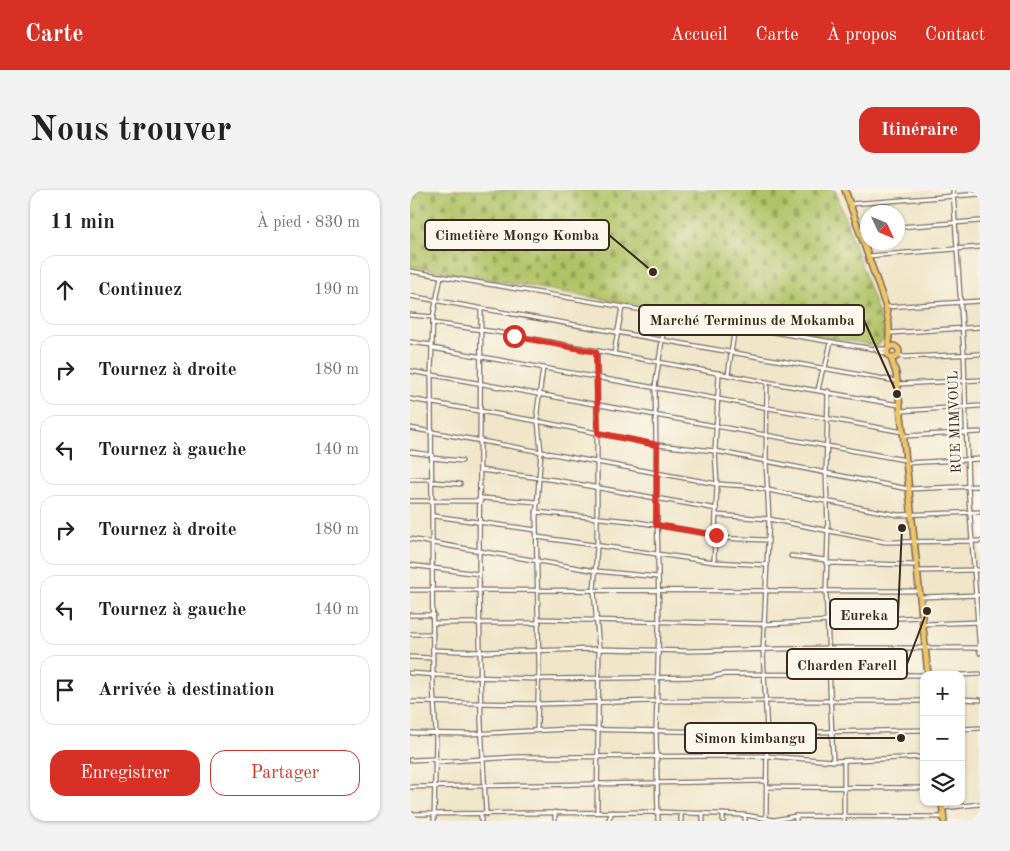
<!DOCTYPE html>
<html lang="fr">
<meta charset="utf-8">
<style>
body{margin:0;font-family:"Old Standard TT",serif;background:#f2f2f2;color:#222}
.controls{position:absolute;right:15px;bottom:15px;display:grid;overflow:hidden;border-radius:10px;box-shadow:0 1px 4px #0004}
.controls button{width:45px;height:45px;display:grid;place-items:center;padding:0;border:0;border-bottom:1px solid #e0e0e0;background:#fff;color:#222;font:25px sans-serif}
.compass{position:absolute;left:450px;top:15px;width:45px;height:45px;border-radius:50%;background:#fff;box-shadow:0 1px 4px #0004;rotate:134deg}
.stop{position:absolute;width:15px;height:15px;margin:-11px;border:4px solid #d93025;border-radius:50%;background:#fff}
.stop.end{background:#d93025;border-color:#fff;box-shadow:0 1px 5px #0008}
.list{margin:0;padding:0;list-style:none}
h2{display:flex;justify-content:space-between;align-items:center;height:65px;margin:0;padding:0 20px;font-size:21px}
h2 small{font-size:16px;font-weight:400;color:#767676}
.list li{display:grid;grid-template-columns:32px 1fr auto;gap:15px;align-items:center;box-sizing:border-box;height:70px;margin:0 10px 10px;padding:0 10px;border:1px solid #e0e0e0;border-radius:15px}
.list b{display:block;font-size:19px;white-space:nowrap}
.list em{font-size:16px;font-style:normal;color:#767676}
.actions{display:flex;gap:10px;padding:15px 20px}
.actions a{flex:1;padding:11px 0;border:1px solid #d93025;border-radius:15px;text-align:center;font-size:18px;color:#d93025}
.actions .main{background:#d93025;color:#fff}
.icon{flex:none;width:28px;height:28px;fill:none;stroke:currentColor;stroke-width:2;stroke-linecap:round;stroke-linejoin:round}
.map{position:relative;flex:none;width:570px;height:631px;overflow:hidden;border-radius:15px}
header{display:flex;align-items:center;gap:30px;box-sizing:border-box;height:70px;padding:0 25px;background:#d93025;color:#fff}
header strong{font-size:24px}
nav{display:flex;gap:28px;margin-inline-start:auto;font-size:18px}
.intro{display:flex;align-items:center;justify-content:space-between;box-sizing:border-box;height:120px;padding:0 30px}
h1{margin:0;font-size:35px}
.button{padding:12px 22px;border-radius:15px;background:#d93025;color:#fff;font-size:18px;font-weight:700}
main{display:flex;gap:30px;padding:0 30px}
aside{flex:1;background:#fff;border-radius:15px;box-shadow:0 1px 4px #0004}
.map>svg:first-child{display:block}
</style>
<header>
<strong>Carte</strong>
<nav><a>Accueil</a><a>Carte</a><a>À propos</a><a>Contact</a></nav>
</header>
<div class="intro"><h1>Nous trouver</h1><a class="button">Itinéraire</a></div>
<main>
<aside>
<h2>11 min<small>À pied · 830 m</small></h2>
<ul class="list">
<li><svg class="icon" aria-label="ahead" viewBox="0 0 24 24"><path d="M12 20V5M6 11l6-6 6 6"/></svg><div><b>Continuez</b></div><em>190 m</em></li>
<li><svg class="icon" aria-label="right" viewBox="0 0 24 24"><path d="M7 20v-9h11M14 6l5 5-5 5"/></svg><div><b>Tournez à droite</b></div><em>180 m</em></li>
<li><svg class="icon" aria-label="left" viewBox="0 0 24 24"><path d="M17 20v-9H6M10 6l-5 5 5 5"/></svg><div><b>Tournez à gauche</b></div><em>140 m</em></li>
<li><svg class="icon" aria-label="right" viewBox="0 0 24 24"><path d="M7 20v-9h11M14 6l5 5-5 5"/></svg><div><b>Tournez à droite</b></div><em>180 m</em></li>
<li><svg class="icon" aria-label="left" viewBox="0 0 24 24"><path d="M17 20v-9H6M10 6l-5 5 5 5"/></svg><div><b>Tournez à gauche</b></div><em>140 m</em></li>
<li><svg class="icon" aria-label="arrive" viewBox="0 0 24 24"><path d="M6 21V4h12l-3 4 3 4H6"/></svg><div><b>Arrivée à destination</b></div></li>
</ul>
<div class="actions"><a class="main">Enregistrer</a><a>Partager</a></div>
</aside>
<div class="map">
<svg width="570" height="631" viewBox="0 0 570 631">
<defs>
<pattern id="cemetery-stones" width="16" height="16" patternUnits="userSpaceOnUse" patternTransform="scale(1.25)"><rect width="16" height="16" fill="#b0c265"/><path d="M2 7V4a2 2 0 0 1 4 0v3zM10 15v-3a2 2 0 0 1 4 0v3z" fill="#909e53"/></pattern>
</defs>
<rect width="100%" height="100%" fill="#fbf7ec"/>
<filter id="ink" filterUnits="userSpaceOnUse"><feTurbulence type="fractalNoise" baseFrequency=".02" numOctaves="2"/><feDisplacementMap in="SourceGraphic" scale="10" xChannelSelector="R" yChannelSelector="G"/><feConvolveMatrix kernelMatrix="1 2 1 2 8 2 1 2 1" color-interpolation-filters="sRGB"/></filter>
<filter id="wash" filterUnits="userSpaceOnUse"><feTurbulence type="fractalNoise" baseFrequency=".0096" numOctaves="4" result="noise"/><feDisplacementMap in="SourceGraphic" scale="20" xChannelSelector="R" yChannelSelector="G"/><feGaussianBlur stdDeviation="1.12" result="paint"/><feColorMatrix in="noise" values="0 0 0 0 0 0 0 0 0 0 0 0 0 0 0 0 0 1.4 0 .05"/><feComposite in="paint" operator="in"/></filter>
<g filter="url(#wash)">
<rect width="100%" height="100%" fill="#f0e5c8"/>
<path fill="url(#cemetery-stones)" stroke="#767642" d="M0,0h425l46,131 3,17 -6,8 -468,-80z"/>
</g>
<g filter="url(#ink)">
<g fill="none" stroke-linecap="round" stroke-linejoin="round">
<defs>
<g id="minor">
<path d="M543,0l11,164 4,132 12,167"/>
<path d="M440,14l130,-10"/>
<path d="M488,37l82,-6"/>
<path d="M449,39h9"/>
<path d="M458,66l112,-9"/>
<path d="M0,81l464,78h13"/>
<path d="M0,106l486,85"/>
<path d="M476,117l94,-6"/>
<path d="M71,119l-2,265 2,148 5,92"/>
<path d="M0,125l23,2"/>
<path d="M23,133l63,9 232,43"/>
<path d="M325,136l-7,49 39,7 -1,80 3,57 -6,131 4,83 -1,86"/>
<path d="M480,143l90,-6"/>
<path d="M0,152l22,3"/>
<path d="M22,158l471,84"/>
<path d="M467,161l10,3"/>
<path d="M187,162v194l-3,45 5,58 -2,162"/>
<path d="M204,164l8,-47"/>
<path d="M488,165l6,2 76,-3"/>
<path d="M415,178l6,-26"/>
<path d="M0,181l495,89"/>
<path d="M357,192l132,23"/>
<path d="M488,194l82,-4"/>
<path d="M408,200l5,-22"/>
<path d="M418,201l-2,83 2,56 -2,60 7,171"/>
<path d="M0,209l127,22 120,24 58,6 193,38 72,-3"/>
<path d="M490,221l80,-5"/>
<path d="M0,238l307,56 30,2 151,29 82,-3"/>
<path d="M494,246l76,-4"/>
<path d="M0,262l22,3"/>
<path d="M22,268l30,3"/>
<path d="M496,273l74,-4"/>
<path d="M70,280l75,10 162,29"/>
<path d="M0,289h22"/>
<path d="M22,292l28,2"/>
<path d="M71,308l57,4"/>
<path d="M0,311h71"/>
<path d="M126,322l95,9 85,14"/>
<path d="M306,325l53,4 116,23 95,-1"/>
<path d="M24,326l102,14"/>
<path d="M127,347l177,25 53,3"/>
<path d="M305,348l52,2"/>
<path d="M0,349l186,32 62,6"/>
<path d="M381,366l35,4"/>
<path d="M304,372l3,-78 -2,-33 4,-78"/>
<path d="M416,373l90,2"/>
<path d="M0,375l69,9"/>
<path d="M508,381l62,-1"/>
<path d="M0,400l509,1"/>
<path d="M510,407l60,-2"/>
<path d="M0,425h24"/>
<path d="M129,429l226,5 157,-7"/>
<path d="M23,433h106"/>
<path d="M513,434l57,-2"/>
<path d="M0,444h23"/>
<path d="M23,460l48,2 118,-3 91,2 138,-3h152"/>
<path d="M0,467l23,1"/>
<path d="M0,483l56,4 73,2 171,-2 15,-3 199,1"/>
<path d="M551,485l19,-1"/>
<path d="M551,509l19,1"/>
<path d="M0,512l128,2 119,-3h267"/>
<path d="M127,539l2,-62 -3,-149 5,-66 -4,-40 6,-44"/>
<path d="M551,539l19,-1"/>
<path d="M0,543l59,1 101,-5 197,4 157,-3"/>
<path d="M0,570l25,-1"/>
<path d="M434,571v60"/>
<path d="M25,572l81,-5 251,-1 66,5 91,-4"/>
<path d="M0,597l357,-6"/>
<path d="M357,597l157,1"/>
<path d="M533,618l37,-4"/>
<path d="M145,622v9"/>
<path d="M0,624l248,-2 87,3 29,5 22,-4 147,1"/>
<path d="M313,624v7"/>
<path d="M335,625v6"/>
<path d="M24,631l2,-88 -3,-48 -2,-312 2,-56 8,-41"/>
<path d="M71,631v-7"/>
<path d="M198,631l4,-9"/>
<path d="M248,631l-2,-92 3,-108 -4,-234 11,-73"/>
<path d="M271,631v-8"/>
<path d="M293,631v-8"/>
<path d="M386,631v-5"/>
</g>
<g id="highway">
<path d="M435,0l41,117 3,18v22"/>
<circle cx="483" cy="162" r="6"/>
<path d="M481,168l5,15 7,59 25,243"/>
<path d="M532,612l2,19"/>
</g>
</defs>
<use href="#minor" stroke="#7a6b5a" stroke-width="5.5"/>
<use href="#highway" stroke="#7a6b5a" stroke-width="8"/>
<use href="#minor" stroke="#fff" stroke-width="3"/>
<use href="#highway" stroke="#eec569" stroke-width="5"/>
</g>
</g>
<g fill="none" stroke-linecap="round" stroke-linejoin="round" filter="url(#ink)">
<path stroke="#d93025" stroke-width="6" d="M104,146l82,16 2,81 59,12 -1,80 60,10"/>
</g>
<g text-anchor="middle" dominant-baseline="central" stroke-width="4.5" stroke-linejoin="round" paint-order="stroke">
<g font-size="14" fill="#3b2a1e" stroke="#fbf7ec">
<text transform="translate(545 232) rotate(-92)">RUE MIMVOUL</text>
</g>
</g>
<path fill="none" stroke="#3b2a1e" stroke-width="2" d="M243 82L199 45M487 204L454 130M492 338L488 424M517 421L497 474M491 548L406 548"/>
<g fill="#3b2a1e" stroke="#fbf7ec" stroke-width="2">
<circle cx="243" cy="82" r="5"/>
<circle cx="487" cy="204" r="5"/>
<circle cx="492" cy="338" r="5"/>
<circle cx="517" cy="421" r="5"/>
<circle cx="491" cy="548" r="5"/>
</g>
<g fill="#fbf7ec" stroke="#3b2a1e" stroke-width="2">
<rect x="15" y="30" width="184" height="30" rx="5"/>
<rect x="229" y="115" width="225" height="30" rx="5"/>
<rect x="420" y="409" width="68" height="30" rx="5"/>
<rect x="377" y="459" width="120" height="30" rx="5"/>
<rect x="275" y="533" width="131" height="30" rx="5"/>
</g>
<g font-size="15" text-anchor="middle" font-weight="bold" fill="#3b2a1e">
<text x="107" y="50">Cimetière Mongo Komba</text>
<text x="342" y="135">Marché Terminus de Mokamba</text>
<text x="454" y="430">Eureka</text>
<text x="437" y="480">Charden Farell</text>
<text x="340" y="553">Simon kimbangu</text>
</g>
</svg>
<div class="controls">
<button>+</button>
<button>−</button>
<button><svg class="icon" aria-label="layers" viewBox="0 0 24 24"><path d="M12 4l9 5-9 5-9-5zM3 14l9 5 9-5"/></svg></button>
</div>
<svg class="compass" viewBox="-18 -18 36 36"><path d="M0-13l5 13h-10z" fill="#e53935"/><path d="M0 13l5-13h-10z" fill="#767676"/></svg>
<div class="stop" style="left:104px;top:146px"></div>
<div class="stop end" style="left:306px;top:345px"></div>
</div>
</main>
